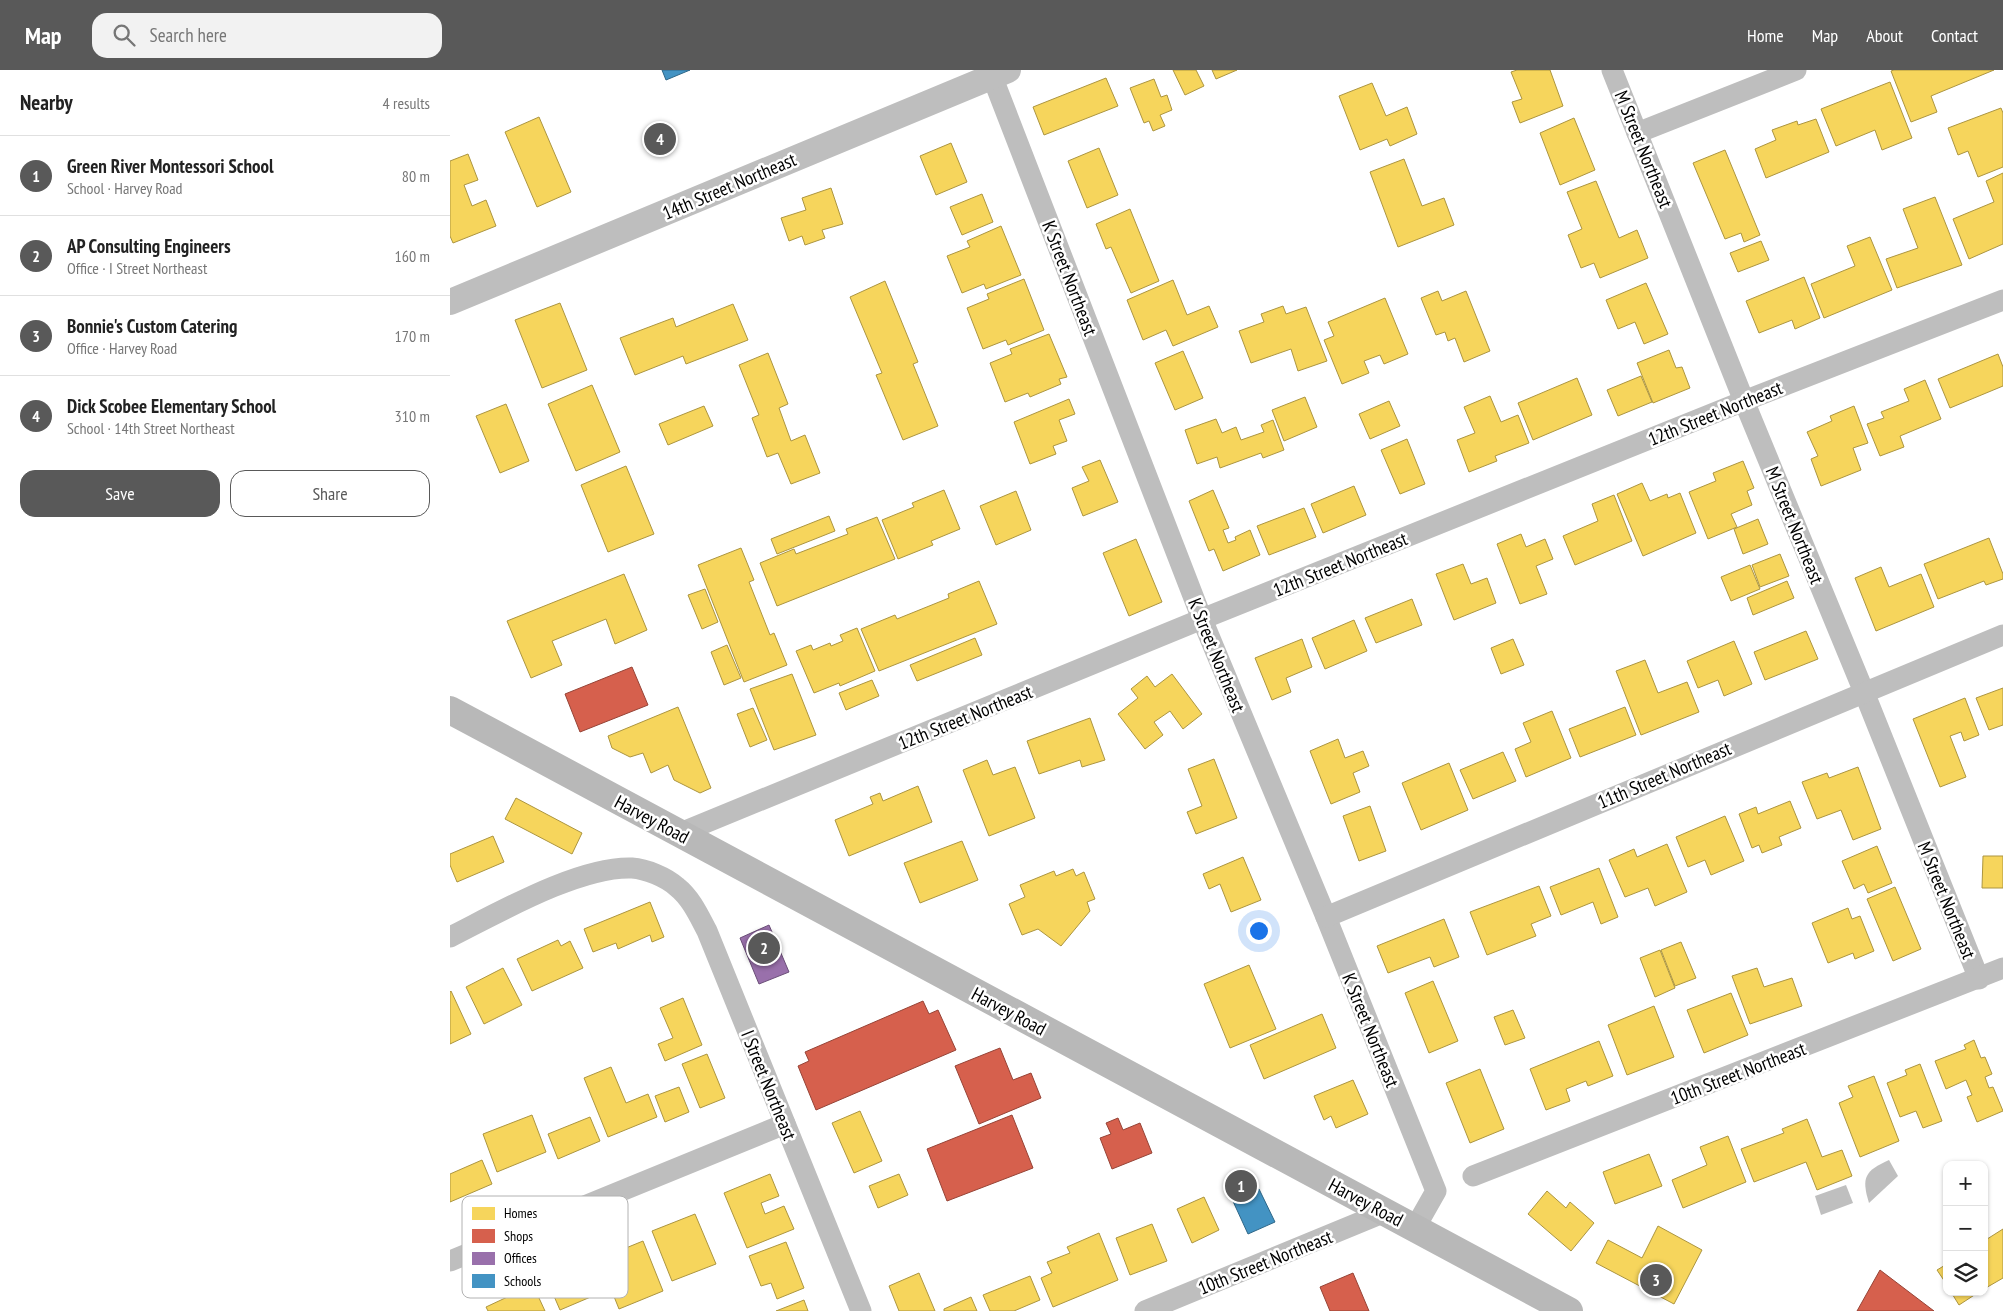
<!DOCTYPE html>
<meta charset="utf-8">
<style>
body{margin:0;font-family:"PT Sans Narrow",sans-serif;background:#f2f2f2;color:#222}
.controls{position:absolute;right:15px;bottom:15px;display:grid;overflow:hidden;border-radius:10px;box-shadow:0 1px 4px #0004}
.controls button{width:45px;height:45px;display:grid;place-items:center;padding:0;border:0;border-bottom:1px solid #e0e0e0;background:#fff;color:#222;font:25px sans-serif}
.you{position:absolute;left:808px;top:860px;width:18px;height:18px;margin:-12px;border:4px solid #fff;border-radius:50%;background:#1a73e8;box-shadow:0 0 0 8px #1a73e833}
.badge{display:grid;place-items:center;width:32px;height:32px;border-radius:50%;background:#595959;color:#fff;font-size:16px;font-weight:700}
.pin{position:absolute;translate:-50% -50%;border:2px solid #fff;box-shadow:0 1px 5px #0006}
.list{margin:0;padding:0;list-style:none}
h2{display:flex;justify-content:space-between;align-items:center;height:65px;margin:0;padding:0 20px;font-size:21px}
h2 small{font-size:16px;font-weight:400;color:#767676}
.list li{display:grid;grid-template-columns:32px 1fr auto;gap:15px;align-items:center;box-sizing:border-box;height:80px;padding:0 20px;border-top:1px solid #e0e0e0}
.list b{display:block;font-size:19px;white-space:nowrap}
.list p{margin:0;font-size:16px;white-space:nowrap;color:#767676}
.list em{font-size:16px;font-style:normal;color:#767676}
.actions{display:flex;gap:10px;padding:15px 20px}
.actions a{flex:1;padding:11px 0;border:1px solid #595959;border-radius:15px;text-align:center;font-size:18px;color:#595959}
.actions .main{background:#595959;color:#fff}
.icon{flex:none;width:28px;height:28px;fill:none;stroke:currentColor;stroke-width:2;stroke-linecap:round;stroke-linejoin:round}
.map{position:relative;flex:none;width:1553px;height:1241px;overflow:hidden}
header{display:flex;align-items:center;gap:30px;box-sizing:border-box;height:70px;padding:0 25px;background:#595959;color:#fff}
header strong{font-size:24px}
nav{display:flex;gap:28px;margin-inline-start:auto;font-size:18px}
.search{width:350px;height:45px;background:#f2f2f2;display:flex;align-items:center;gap:12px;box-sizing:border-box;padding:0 18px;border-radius:15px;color:#767676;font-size:19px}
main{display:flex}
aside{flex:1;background:#fff}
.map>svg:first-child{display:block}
</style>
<header>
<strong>Map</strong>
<div class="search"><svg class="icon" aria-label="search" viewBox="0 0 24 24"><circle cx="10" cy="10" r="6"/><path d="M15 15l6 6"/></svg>Search here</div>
<nav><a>Home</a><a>Map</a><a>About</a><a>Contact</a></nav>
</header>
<main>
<aside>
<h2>Nearby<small>4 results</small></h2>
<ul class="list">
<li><span class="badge">1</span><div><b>Green River Montessori School</b><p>School · Harvey Road</p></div><em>80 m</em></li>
<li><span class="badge">2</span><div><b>AP Consulting Engineers</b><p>Office · I Street Northeast</p></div><em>160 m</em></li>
<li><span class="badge">3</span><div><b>Bonnie's Custom Catering</b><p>Office · Harvey Road</p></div><em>170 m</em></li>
<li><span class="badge">4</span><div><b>Dick Scobee Elementary School</b><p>School · 14th Street Northeast</p></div><em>310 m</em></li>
</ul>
<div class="actions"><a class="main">Save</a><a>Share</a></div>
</aside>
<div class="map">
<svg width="1553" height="1241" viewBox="0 0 1553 1241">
<rect width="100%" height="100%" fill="#fff"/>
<g fill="#bfbfbf">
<path d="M1439,1090l9,16 -29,27c-8,-26 -4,-32 20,-43z"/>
<path d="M1396,1115l7,18 -32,12 -6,-19z"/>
</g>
<g fill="#f6d55c" stroke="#ac9540">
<path d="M723,0h23l8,16 -19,9z"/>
<path d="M762,0h25l-21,9z"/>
<path d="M1067,0h33l13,36 -43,17 -8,-21 10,-3 -11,-27z"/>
<path d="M1444,0h100l-63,26 6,16 -26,10 -20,-51z"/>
<path d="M656,8l12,28 -74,29 -11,-28z"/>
<path d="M704,9l7,18 6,-2 5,15 -12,5 5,11 -12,5 -4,-10 -5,2 -14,-35z"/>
<path d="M1440,12l22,56 -30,12 -7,-20 -39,16 -15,-37z"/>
<path d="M922,13l14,33 21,-9 10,27 -27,12 -3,-7 -27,11 -21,-54z"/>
<path d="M1551,38l2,5v54l-25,10 -10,-26 -10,4 -10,-27z"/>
<path d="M89,47l32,75 -34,15 -32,-75z"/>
<path d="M1124,48l21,52 -35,15 -20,-52z"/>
<path d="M1366,49l13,33 -63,26 -11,-29 21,-9 -4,-10 25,-9 1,4z"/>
<path d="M501,73l16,39 -31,13 -16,-39z"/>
<path d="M649,78l19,47 -31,13 -19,-47z"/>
<path d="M1275,80l35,85 -16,7 -3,-9 -16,6 -32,-76z"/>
<path d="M18,84l10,26 -14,5 8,21 14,-6 10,26 -43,17 -3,-7v-75z"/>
<path d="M954,89l18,47 22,-8 10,27 -56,22 -28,-75z"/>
<path d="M1553,103v71l-34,15 -16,-40 41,-17 -8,-21z"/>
<path d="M1146,111l23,57 18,-8 11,28 -48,20 -6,-15 -13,5 -13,-33 14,-6 -15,-37z"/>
<path d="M381,118l12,36 -21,6 3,8 -20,7 -3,-9 -13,5 -8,-23 25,-8 -4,-12z"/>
<path d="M532,124l11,28 -31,13 -12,-28z"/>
<path d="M1485,127l27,68 -65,23 -11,-29 32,-11 -15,-39z"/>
<path d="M680,139l29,72 -28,12 -20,-46 -5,2 -10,-25z"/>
<path d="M551,156l20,49 -35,14 -2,-5 -22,9 -15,-37 23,-9 -3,-6z"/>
<path d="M1420,167l22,53 -68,28 -13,-34 44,-18 -8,-20z"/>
<path d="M1311,171l8,19 -31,12 -8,-19z"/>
<path d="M1354,207l16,41 -25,11 -3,-9 -33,13 -13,-32z"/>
<path d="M574,209l20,51 -36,15 -2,-5 -23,9 -16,-41 22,-9 -2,-5z"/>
<path d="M723,210l14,35 22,-9 9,21 -45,19 -7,-16 -23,10 -16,-40z"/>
<path d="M435,211l33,81 -5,2 25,62 -35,14 -27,-65 6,-2 -32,-76z"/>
<path d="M1196,213l22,51 -24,10 -9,-22 -17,7 -12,-29z"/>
<path d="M988,221l4,10 24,-10 24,60 -26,11 -9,-24 -7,3 -3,-9 -9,3 -15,-37z"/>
<path d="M935,228l23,56 -24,10 -4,-9 -16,6 5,12 -27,11 -18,-44 10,-4 -6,-14z"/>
<path d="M110,233l27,67 -45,18 -27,-68z"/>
<path d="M283,234l15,36 -62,24 -3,-8 -48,19 -15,-37 53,-20 3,9z"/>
<path d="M833,236l3,8 20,-7 21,54 -29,10 -7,-22 -40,14 -12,-32 25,-9 -3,-8z"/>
<path d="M599,264l18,43 -8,2 2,5 -31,13 -2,-4 -23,9 -15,-39 22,-9 -2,-5z"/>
<path d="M1219,280l7,18 6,-1 8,21 -37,15 -16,-40z"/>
<path d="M733,281l20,47 -28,12 -20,-47z"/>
<path d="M318,283l20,51 -9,4 12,33 14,-6 15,38 -29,11 -13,-31 -11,4 -15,-39 7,-3 -20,-50z"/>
<path d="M1548,284l5,13v19l-53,22 -12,-29z"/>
<path d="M1191,306l11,26 -34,14 -11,-26z"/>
<path d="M1127,308l15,37 -59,25 -15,-37z"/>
<path d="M1475,310l16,39 -41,17 4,11 -24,9 -13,-32 17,-6 -3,-6 28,-11 -5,-12z"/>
<path d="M142,315l28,67 -44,19 -28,-67z"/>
<path d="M1040,326l11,26 17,-7 11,28 -34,13 2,5 -28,11 -12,-32 18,-7 -11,-26z"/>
<path d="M855,327l12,30 -33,14 -12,-31z"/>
<path d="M619,329l6,15 -16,6 8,21 -14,5 3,8 -26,10 -16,-42z"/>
<path d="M939,331l11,25 -30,13 -11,-25z"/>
<path d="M56,334l23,57 -29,12 -24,-57z"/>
<path d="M254,336l9,20 -45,19 -9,-21z"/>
<path d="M1404,336l14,37 -15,5 8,22 -40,16 -10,-27 7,-3 -11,-24 25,-11 -2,-5z"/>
<path d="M766,349l6,14 14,-6 5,13 23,-8 -3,-7 12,-5 11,30 -21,8 -2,-5 -41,15 -3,-11 -20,7 -12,-34z"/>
<path d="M957,369l18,45 -25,10 -19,-44z"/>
<path d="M650,390l18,42 -35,14 -11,-28 17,-7 -7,-14z"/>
<path d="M1293,391l11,27 -7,3 5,14 -21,9 6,13 -29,12 -19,-47 27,-11 -3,-8z"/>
<path d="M176,396l28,68 -46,18 -27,-67z"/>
<path d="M1192,413l8,18 17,-7 1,4 12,-5 16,40 -53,23 -26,-62z"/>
<path d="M904,416l12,29 -43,18 -12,-29z"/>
<path d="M494,420l16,39 -29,12 2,4 -35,14 -16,-39 32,-13 -2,-4z"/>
<path d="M763,420l16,38 -6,2 5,13 8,-3 -1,-3 15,-7 10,25 -37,16 -9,-22 -5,2 -20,-50z"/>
<path d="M566,421l15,39 -35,15 -16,-39z"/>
<path d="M1164,425l18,46 -57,24 -12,-29 35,-15 -6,-17z"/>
<path d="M854,438l12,29 -47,18 -12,-29z"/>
<path d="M379,446l6,15 -58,23 -6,-15z"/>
<path d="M427,447l18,42 -118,47 -17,-43 34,-14 2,5 52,-20 -2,-5z"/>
<path d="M1308,449l10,25 -25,10 -9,-25z"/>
<path d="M1071,464l5,13 19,-8 8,20 -17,7 11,28 -27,10 -23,-60z"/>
<path d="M1539,468l14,36v5l-17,6 -2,-4 -46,18 -14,-35z"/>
<path d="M686,469l26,63 -33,14 -26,-63z"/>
<path d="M291,478l13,32 -5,2 21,53 4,-2 13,32 -43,17 -46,-117z"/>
<path d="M1330,484l9,22 -29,11 -8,-22z"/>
<path d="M1013,494l8,20 16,-6 9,25 -42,17 -18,-46z"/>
<path d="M1300,495l10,24 -29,12 -10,-24z"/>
<path d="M1431,497l8,20 32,-13 13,33 -58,24 -21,-53z"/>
<path d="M174,504l23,56 -32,14 -9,-25 -54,22 10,24 -31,13 -24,-57z"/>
<path d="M529,511l18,43 -118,47 -18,-42 34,-14 2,4 52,-21 -1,-4z"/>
<path d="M1337,511l7,17 -41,17 -6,-17z"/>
<path d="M255,519l13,33 -16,7 -14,-34z"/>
<path d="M962,529l10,26 -46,18 -11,-25z"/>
<path d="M904,550l13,31 -42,18 -13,-31z"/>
<path d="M407,558l18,43 -35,15 -1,-3 -25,10 -18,-42 15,-6 2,5 17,-7 1,3 12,-5 -3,-6z"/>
<path d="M1356,561l12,28 -53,21 -11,-28z"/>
<path d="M525,568l7,17 -65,26 -7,-16z"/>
<path d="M852,569l10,28 -26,11 5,14 -19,8 -17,-42z"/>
<path d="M1063,569l11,26 -23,9 -10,-26z"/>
<path d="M1284,571l18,43 -28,12 -6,-16 -20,8 -11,-27z"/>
<path d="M277,575l14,33 -17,7 -13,-33z"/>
<path d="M1195,590l13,33 29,-11 12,30 -58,23 -25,-64z"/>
<path d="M342,604l24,61 -42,15 -24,-61z"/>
<path d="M722,604l30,40 -19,15 -13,-18 -16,11 9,13 -18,14 -27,-35 20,-16 -7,-9 16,-13 8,11z"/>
<path d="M422,610l7,16 -33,14 -7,-17z"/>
<path d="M1553,618v37l-14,5 -13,-32z"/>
<path d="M1515,628l14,37 -15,6 -3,-9 -11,4 16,41 -26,10 -27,-68z"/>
<path d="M228,637l33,81 -11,5 -26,-13 -6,-15 -17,8 -8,-20 -13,4 -18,-9 -4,-12z"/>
<path d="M1175,637l11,28 -56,22 -11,-28z"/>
<path d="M303,638l14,32 -17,7 -13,-33z"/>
<path d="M1102,641l19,47 -45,19 -11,-28 16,-7 -8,-19z"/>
<path d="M640,648l15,42 -23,7 -2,-7 -41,14 -12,-33z"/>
<path d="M888,669l7,19 18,-7 6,15 -16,7 7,19 -29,12 -21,-53z"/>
<path d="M1053,682l13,29 -43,18 -13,-29z"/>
<path d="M764,689l23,59 -41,16 -9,-22 15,-6 -14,-37z"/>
<path d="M537,690l6,15 22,-8 20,51 -46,18 -26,-66z"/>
<path d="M999,693l19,47 -47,20 -19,-47z"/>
<path d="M1408,697l23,62 -28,11 -12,-30 -24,9 -15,-37 25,-9 2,5z"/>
<path d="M468,716l14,36 -83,34 -14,-36 38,-16 -3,-7 10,-4 3,8z"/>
<path d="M66,728l66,35 -10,21 -67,-35z"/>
<path d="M1340,731l11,27 -22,9 3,8 -20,8 -3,-8 -7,3 -13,-34 17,-7 2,7z"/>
<path d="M920,736l16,45 -27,10 -16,-45z"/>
<path d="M1275,746l19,45 -33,14 -6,-15 -17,7 -12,-30z"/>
<path d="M43,766l11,26 -47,20 -7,-17v-11z"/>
<path d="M512,771l16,39 -58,23 -16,-40z"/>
<path d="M1217,774l20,48 -32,14 -7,-18 -23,9 -16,-37 25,-11 3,8z"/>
<path d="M1427,776l15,37 -24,10 -4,-9 -10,5 -12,-28z"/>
<path d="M1533,786h20v32h-21z"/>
<path d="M793,787l18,43 -30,12 -11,-28 -11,5 -6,-15z"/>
<path d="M1149,798l19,49 -17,7 -8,-22 -32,13 -11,-28z"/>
<path d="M623,799l3,7 8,-4 11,27 -8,3 3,9 -29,35 -23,-17 -16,6 -13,-31 16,-7 -5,-12 34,-14 2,5z"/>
<path d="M1089,816l12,30 -20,8 5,12 -49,19 -17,-43z"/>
<path d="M1445,817l26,62 -28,12 -26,-62z"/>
<path d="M200,832l14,35 -12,5 -2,-7 -32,14 -2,-6 -23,9 -9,-23z"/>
<path d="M1398,838l4,11 8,-3 14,35 -19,8 -2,-6 -25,10 -16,-40z"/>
<path d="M994,849l15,38 -25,10 -4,-10 -42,16 -11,-27z"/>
<path d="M108,870l3,6 9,-5 13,27 -51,23 -15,-32z"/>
<path d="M1231,872l15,36 -21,8 -14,-36z"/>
<path d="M1210,880l15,38 -20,9 -15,-39z"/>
<path d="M799,895l27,64 -46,19 -26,-64z"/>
<path d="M53,898l19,37 -38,19 -18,-37z"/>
<path d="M1307,898l7,19 28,-9 10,28 -52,18 -18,-48z"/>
<path d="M983,911l25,60 -29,12 -24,-60z"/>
<path d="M1,921l20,43 -21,10v-52z"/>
<path d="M1281,923l17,42 -44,18 -17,-43z"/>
<path d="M233,928l19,47 -37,16 -7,-17 15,-6 -13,-30z"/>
<path d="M1204,936l20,51 -47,18 -19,-50z"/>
<path d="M1063,940l12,28 -20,7 -11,-28z"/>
<path d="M872,944l14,34 -72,31 -14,-34z"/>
<path d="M1524,970l7,18 4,-1 7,17 -7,3 4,11 4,-1 10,24 -26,11 -10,-25 5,-2 -6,-15 -20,9 -11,-28 31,-12 -2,-4z"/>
<path d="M1149,971l14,35 -25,10 -2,-5 -20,8 4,12 -24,9 -16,-41z"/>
<path d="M257,984l18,44 -25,10 -18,-44z"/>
<path d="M1470,994l22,57 -19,7 -7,-17 -16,6 -13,-34 20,-8 -2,-5z"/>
<path d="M161,997l15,36 22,-9 9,23 -49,20 -24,-59z"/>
<path d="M1030,999l24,60 -34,14 -24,-60z"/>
<path d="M1424,1006l25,65 -39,16 -21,-54 14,-6 -5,-11z"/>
<path d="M903,1010l15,34 -32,14 -5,-12 -7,4 -10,-24z"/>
<path d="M229,1017l10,25 -24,10 -10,-26z"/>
<path d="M410,1041l22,50 -28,12 -22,-50z"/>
<path d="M82,1045l14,37 -49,20 -14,-38z"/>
<path d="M140,1047l10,24 -42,18 -10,-25z"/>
<path d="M1357,1049l15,38 20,-7 10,26 -35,14 -11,-28 -52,20 -13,-33 43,-16 -2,-4z"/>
<path d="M1278,1066l18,46 -63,26 -11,-28 35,-15 -7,-18z"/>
<path d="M1199,1084l13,32 -47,18 -12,-32z"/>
<path d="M32,1090l10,24 -42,18v-28z"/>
<path d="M320,1104l9,22 -18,7 4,11 19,-8 10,23 -47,19 -23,-55z"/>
<path d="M449,1104l9,21 -30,13 -9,-22z"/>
<path d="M1097,1121l19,17 4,-6 24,21 -23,28 -43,-37z"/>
<path d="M754,1127l15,33 -27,13 -15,-34z"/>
<path d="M245,1144l21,50 -44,17 -20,-50z"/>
<path d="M702,1154l15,37 -37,14 -14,-37z"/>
<path d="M1208,1156l44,24 -28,54 -78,-41 12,-23 34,18z"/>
<path d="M1553,1159v49l-19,11v-48z"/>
<path d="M649,1163l19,47 -65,27 -12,-29 11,-5 -5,-11 23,-9 -3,-6z"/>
<path d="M193,1171l20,50 -44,18 -20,-50z"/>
<path d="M336,1172l18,46 -27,11 -6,-16 -10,3 -12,-30z"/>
<path d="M138,1193l12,30 -40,17 -13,-30z"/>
<path d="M1497,1194v21l-10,-15z"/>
<path d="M469,1203l16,38h-36l-10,-25z"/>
<path d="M580,1206l10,24 -26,11h-24l-7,-16z"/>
<path d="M83,1215l12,26h-57l-2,-4z"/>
<path d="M1501,1222h28l-20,13z"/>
<path d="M521,1227l6,14h-33v-2z"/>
<path d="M354,1230l4,11h-32z"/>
</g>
<g fill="#d6604d" stroke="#964336">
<path d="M182,597l16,38 -68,27 -15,-38z"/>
<path d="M473,931l6,13 9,-4 18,40 -140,60 -18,-44 11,-5 -4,-9z"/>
<path d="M550,978l13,32 18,-7 10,25 -62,26 -24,-58z"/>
<path d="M562,1045l21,53 -86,33 -20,-52z"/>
<path d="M668,1048l5,12 17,-7 12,30 -40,16 -12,-31 11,-4 -5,-11z"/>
<path d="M1430,1200l54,41h-77z"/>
<path d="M903,1203l16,38h-39l-10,-24z"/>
</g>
<path fill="#9970ab" stroke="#6b4e78" d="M319,855l20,47 -30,12 -19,-46z"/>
<g fill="#4393c3" stroke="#2f6788">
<path d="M212,0h28l-24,10z"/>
<path d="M791,1109l6,15 12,-5 16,33 -27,12 -22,-48z"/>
</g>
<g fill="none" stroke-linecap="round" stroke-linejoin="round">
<g stroke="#bebebe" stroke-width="21">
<path d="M1162,0l132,331 120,291 115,287"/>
<path d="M542,6l210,543 124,298 110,274 -21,37"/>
<path d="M1187,63l159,-63"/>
<path d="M228,764l524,-215 542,-218 259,-101"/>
<path d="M876,847l677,-282"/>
<path d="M0,867c48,-24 129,-71 182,-69 14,1 34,9 45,19 14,11 22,29 30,44l154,380"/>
<path d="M1023,1106l530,-208"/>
<path d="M0,1191l335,-137"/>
<path d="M695,1241l240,-99"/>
</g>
<path stroke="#bebebe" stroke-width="26" d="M0,232l558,-232"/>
<path stroke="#b8b8b8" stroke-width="28" d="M0,640l1119,601"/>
</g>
<g text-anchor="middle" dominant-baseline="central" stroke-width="5" stroke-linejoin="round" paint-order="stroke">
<g font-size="19" fill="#000" stroke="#fff">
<text transform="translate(1194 79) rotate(68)">M Street Northeast</text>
<text transform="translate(279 116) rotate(-23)">14th Street Northeast</text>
<text transform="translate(620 208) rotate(69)">K Street Northeast</text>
<text transform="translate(1265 343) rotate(-22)">12th Street Northeast</text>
<text transform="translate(1345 455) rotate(68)">M Street Northeast</text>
<text transform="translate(890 494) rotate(-22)">12th Street Northeast</text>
<text transform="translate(767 585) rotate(68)">K Street Northeast</text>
<text transform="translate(515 647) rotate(-22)">12th Street Northeast</text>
<text transform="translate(1214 705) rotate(-23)">11th Street Northeast</text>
<text transform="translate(202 749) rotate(28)">Harvey Road</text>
<text transform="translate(1497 830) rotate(68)">M Street Northeast</text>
<text transform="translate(559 941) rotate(28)">Harvey Road</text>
<text transform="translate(921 960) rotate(68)">K Street Northeast</text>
<text transform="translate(1288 1003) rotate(-21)">10th Street Northeast</text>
<text transform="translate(319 1015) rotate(68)">I Street Northeast</text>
<text transform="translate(916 1132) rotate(28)">Harvey Road</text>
<text transform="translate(815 1192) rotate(-22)">10th Street Northeast</text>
</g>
</g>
<rect x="12" y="1126" width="166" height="102" rx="8" fill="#fff" stroke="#b2b2b2" stroke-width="1"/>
<rect x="22" y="1137" width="23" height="13" fill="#f6d55c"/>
<rect x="22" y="1159" width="23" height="14" fill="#d6604d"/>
<rect x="22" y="1182" width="23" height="13" fill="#9970ab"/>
<rect x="22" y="1204" width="23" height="14" fill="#4393c3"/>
<g font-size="14" fill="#000">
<text x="54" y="1148">Homes</text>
<text x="54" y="1171">Shops</text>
<text x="54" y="1193">Offices</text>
<text x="54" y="1216">Schools</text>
</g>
</svg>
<div class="controls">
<button>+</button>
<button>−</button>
<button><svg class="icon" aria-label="layers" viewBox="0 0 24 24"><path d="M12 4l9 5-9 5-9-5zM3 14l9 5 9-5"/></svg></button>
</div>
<div class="you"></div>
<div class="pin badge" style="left:791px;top:1116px">1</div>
<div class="pin badge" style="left:314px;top:878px">2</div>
<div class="pin badge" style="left:1206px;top:1210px">3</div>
<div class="pin badge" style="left:210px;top:69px">4</div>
</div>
</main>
